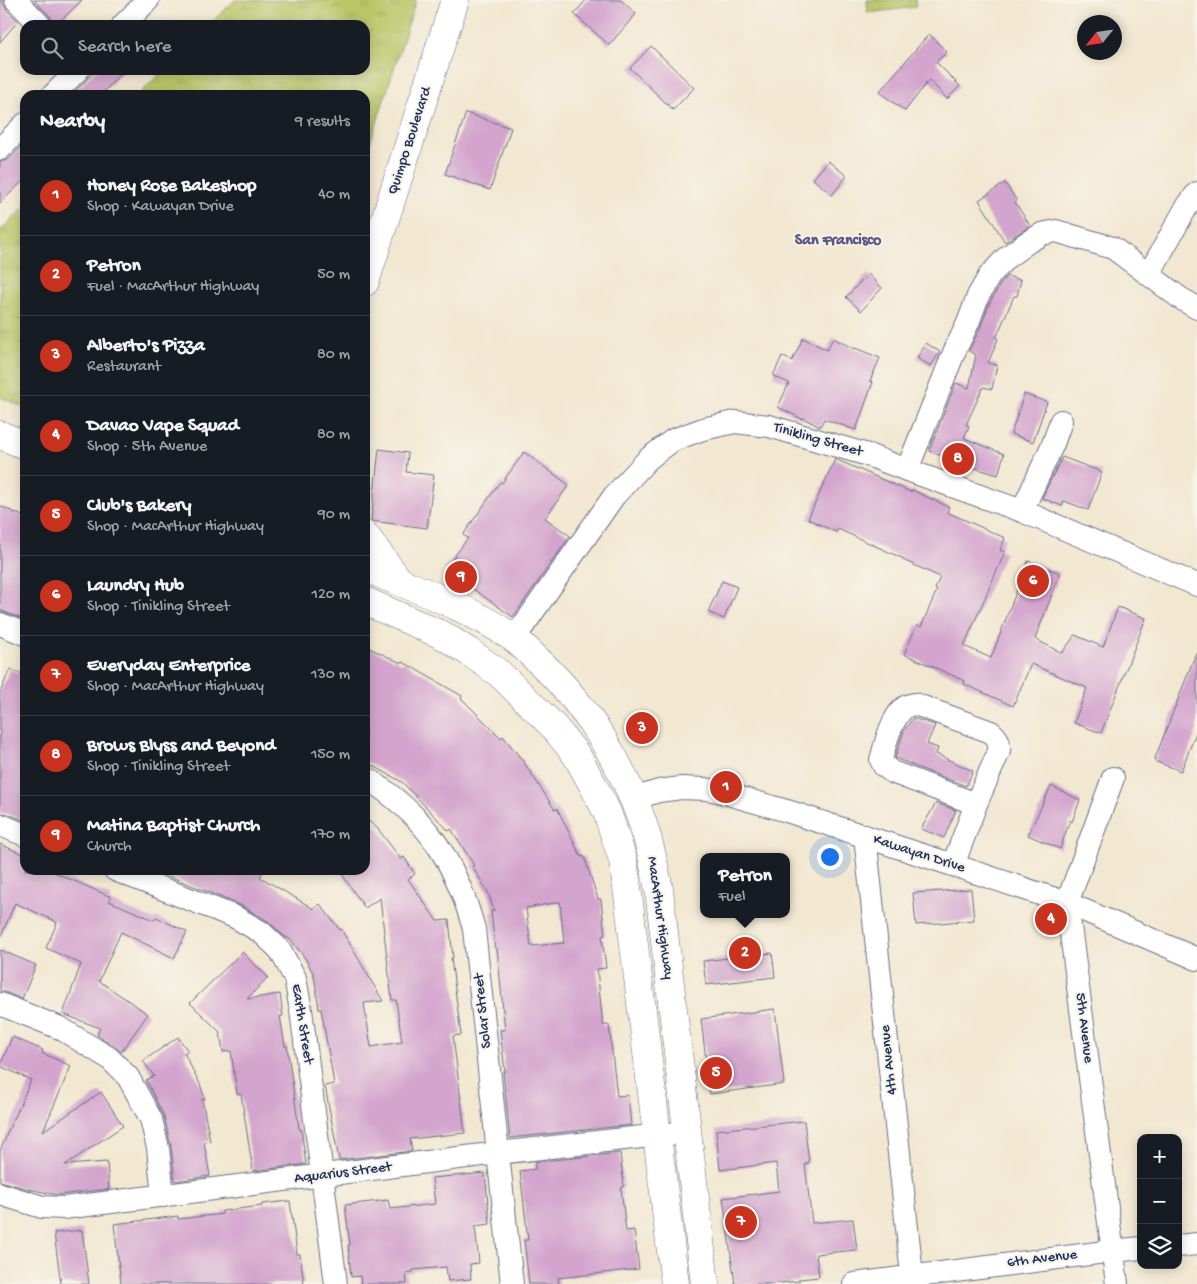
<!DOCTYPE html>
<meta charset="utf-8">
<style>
body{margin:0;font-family:"Gochi Hand",sans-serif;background:#242831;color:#f1f3f6}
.controls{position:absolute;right:15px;bottom:15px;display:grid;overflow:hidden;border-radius:10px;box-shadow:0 2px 12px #0003}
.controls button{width:45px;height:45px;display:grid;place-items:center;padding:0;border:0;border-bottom:1px solid #363941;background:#171b24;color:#f1f3f6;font:25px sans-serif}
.compass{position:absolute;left:1077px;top:15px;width:45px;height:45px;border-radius:50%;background:#171b24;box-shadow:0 2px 12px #0003;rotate:240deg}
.you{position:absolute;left:829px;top:856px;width:18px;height:18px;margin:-12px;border:4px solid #fff;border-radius:50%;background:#1a73e8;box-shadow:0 0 0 8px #1a73e833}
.badge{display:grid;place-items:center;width:32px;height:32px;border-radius:50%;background:#c8321e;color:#fff;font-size:16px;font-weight:700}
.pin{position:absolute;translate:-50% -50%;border:2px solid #fff;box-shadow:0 1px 5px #0006}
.popup{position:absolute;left:700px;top:853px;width:90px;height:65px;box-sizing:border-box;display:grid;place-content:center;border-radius:10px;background:#171b24;filter:drop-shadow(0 1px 4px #0005);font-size:16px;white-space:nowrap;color:#9ea1a6}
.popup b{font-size:19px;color:#f1f3f6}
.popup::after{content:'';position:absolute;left:50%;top:100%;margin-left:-10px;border:10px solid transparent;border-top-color:#171b24}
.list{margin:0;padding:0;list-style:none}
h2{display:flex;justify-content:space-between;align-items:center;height:65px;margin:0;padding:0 20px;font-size:21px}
h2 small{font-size:16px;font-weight:400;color:#9ea1a6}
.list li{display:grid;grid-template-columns:32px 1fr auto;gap:15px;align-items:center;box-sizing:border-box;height:80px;padding:0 20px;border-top:1px solid #363941}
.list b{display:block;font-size:19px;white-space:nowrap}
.list p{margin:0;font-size:16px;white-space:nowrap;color:#9ea1a6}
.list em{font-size:16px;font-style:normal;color:#9ea1a6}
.icon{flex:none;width:28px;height:28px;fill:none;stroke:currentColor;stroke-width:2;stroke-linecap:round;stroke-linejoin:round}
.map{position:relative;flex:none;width:1197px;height:1284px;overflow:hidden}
.search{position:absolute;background:#171b24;box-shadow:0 2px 12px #0003;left:20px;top:20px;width:350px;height:55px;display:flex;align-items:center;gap:12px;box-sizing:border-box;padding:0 18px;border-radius:15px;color:#9ea1a6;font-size:19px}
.panel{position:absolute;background:#171b24;box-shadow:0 2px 12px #0003;left:20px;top:90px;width:350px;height:785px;border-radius:15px}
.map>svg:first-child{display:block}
</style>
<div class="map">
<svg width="1197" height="1284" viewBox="0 0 1197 1284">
<defs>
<pattern id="grass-tufts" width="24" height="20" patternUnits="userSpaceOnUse" patternTransform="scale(1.25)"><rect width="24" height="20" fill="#bac668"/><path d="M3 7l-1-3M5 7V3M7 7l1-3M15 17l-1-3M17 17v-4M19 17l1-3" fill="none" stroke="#9faa5d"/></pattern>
</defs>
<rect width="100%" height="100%" fill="#f7f3e8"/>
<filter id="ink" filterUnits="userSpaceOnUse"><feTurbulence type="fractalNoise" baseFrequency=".02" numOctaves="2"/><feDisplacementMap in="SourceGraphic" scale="10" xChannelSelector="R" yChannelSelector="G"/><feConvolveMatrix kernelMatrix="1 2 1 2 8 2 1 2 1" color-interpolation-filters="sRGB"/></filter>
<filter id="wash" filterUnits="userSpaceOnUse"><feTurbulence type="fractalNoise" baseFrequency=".0096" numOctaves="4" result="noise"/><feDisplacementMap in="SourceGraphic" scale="20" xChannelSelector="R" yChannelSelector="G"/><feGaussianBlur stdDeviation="1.12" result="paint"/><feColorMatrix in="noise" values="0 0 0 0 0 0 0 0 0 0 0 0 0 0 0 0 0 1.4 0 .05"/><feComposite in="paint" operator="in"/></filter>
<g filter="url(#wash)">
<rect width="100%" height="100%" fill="#f2e7d0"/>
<g fill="url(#grass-tufts)" stroke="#6a7a63">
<path d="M235,0h181l-51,159v-64h-227l26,-25h201v-45h-156z"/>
<path d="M25,206v202l-25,-11v-166z"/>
</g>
<path fill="#bac668" stroke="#6a7a63" d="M867,0h48l1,7 -48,6z"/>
<g id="blocks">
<g fill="#d3a4cd" fill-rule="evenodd">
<path d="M0,0h3v4l3,5 12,12 -18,21z"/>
<path d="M34,0h48l-26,25h-3v-4l-3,-5z"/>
<path d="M586,0h35l15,14 -27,31 -35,-31z"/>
<path d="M929,34l18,18 -11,10 24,24 -13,13 -18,-19 -24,31 -26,-19z"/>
<path d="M651,46l43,42 -21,22 -43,-42z"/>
<path d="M96,70h28l-23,25h-29z"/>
<path d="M466,113l45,15 -21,62 -45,-16z"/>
<path d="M25,143v36l-25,24v-41l4,-1 5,-2z"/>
<path d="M828,161l19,15 -15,19 -19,-16z"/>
<path d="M1005,183l12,18 -2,1 15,24 -25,16 -26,-42z"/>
<path d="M868,274l14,14 -21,23 -15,-14z"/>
<path d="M1007,276l14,4 -4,16h-3l-18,42 2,1 -10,24 9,2 -5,24 -9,-2 -17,38 3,1 -5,12 40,16 -6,21 -23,-7 -1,1 -45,-18 27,-68 13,5 7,-33 -7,-4 11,-23 10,-26 11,-19z"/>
<path d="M803,338l24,12 6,-12 22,11v-1l25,10 -10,23 3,1 -17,48 -32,-11 -4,8 -17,-9 -1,1 -24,-12 11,-24 -16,-7 9,-20 10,5z"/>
<path d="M926,343l14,9 -9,14 -14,-8z"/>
<path d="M1024,394l23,8 -14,40 -22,-8z"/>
<path d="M379,449l29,4 -2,19 28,3 -7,53 -56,-7z"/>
<path d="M524,452l45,33 -24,33 25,18 -57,81 -68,-48 23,-31 -5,-3 37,-53 2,1z"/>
<path d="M1062,457l40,15 -14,38 -24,-9 -2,5 -20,-8z"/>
<path d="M835,459l76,33 1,-2 37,17 -2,5 58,26 -5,12 5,2 -41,94 27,12 37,-97 32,12 -25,66 27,14 13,-18 28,12 15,-40 28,11 -45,115 -27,-10 13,-35 -56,-24 -18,42 -49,-22 1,-3 -61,-27 13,-29 4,2 16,-37 -2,-1 5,-12 -37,-17 1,-1 -66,-30 -2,3 -28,-13z"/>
<path d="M0,506l25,11v103l-25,-10z"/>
<path d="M722,581l15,6 -13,32 -16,-7z"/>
<path d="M365,646l36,17 2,-1 59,34 -1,2 40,40 2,-2 20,25 32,49 2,-2 24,49 3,-1 14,43h3l4,36 -3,1 4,32 -9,1 6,56h6l8,71 11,-1 3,30 -121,13 -7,-66h2l-5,-42h5l-8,-82h-2l-4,-37h3l-6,-19 -16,-26 2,-1 -23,-36 -2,2 -47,-49 -37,-21zM560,902l4,41 -33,3 -5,-38z"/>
<path d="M1196,653h1v77l-16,41 -27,-10z"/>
<path d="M10,669l15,6v146l-17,-7 -8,-1v-120z"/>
<path d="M913,718l22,7 -8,19 11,4 -2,6 37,17 -7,15 -47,-18 -24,-10 9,-27z"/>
<path d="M1051,786l29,14 -8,22 -2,-2 -10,29 -32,-14z"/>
<path d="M936,803l20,7 -12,28 -23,-9z"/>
<path d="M365,818l13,11 23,30 3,-2 11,17 -7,5 29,42 12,-1 4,38h-2l10,77 -8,1 12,97 -55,6 2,12 -73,9 -14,-74 9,-2 -6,-35 -7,-40h-2l-5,-34 -9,-17 -14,-18 -7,-4 -16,-15 -28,-16 -86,-35h110l-4,7 54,32 6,-5 20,26 1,-1 42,72 -19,2 7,44 31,-5 -6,-42h-4l-12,-102 -15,10 -26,-38h26z"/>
<path d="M0,844l25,11v15h24l62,27 -2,4 45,19 2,-3 31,15 -13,26 -53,-26 -22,49 49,33 -27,38 -5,-5 -19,-12 3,-7 -37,-14 18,-50 -35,-16 11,-25 -2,-1v-1l-40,-18 -15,36z"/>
<path d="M971,889l3,31 -58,5 -3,-32z"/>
<path d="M0,950l36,15 -14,34 -17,-7 -5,-1z"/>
<path d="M242,952l26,25 -21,22 33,-5 3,22h-3l5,30h2l12,83h2l5,35 -53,7 -12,-77h-4l-6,-43 -8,1 -3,-20 -30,-29z"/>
<path d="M772,953l3,24 -69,8 -3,-24z"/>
<path d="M775,1009l9,75 -74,10 -9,-75z"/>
<path d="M12,1037l31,13 -1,3 29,13 -28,65 58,-39 22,34 -58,39 42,-3 2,27 -51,6 -30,-6 -28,-8v-30l13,-32h1l17,-39 -31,-14z"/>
<path d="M178,1037l10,14 -4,2 16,31 5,15h-3l8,42 -6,1 6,34 -35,5 -4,-34 -7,-31 -18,-36 8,-4 -11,-15z"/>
<path d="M804,1121l5,42 -4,1 7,59 41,-4 4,31 -41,4 3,23 -20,2v2l-28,3h-36l-12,-86 56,-7 -3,-28 -56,7 -4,-40z"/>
<path d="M620,1153l4,34 -3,1 5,43 8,-1 5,39 -81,9 1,6h-30l-5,-44h4l-8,-69 15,-2v-7z"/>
<path d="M485,1173l5,51 -15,2 4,37 -9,1 1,15 -23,2 -2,-14 -33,3v2l-7,1 1,11h-46l-1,-8 -9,1 -3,-32h2l-5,-40 43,-5 2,9 45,-5 -3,-26z"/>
<path d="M290,1201l7,53h3l4,30h-183l-7,-60 64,-8v3l44,-5v-3l40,-5v-2z"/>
<path d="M82,1230l7,54h-28l-7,-51z"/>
</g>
</g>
</g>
<g filter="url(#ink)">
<use href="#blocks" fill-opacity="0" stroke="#666f86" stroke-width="1"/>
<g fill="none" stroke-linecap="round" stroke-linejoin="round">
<defs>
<g id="minor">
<path d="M16,0l24,25"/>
<path d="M123,25l25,-25"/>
<path d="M53,95l25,-25"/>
<path d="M0,149l25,-25"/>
<path d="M1149,274l37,-66 11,-15"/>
<path d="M907,470l48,-120 13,-27 10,-27 12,-21 16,-17 22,-16 14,-8 14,-3 57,17 67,50 17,10"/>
<path d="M1022,511l31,-67 8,-23"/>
<path d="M0,624l25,10"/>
<path d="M514,639l100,-143 34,-37 25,-19 30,-11 32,-7 34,4 99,29 39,15 115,41 175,74"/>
<path d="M365,777c61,39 90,83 109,152l38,355"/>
<path d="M1113,778l-46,125 50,381"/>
<path d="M633,799l26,-8 22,-3 25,1 11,2 70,20 166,54 114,38 130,56"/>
<path d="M3,826l22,9"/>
<path d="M865,836l48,448"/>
<path d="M953,865l23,-61 23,-53c1,-9 -1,-13 -8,-19l-76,-28c-4,1 -8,1 -11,4 -13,11 -19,37 -23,52l3,6 8,6 84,32"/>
<path d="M115,870l120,47 26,15 19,18 15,28 6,32 35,274"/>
<path d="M0,1004l60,24 49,30 19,19 23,42 7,29 5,48"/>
<path d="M0,1194l42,13 22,1 434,-55 189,-21"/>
<path d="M1178,1246l19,-2"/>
<path d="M854,1284l259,-33 28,-3"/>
</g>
<g id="major">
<path d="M365,282l90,-282"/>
<path d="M0,435l25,10"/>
<path d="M365,535l34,46"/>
<path d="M365,568c50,20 102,39 147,69 11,8 21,19 31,28 45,43 80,100 100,159 7,21 12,44 16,66l46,394"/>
<path d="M365,601l79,35 25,16 31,22 54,53 23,29 17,31 13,25 16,48 5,35 47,389"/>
</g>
</defs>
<use href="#minor" stroke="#666f86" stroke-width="24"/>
<use href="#major" stroke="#666f86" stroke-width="29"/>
<use href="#minor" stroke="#fff" stroke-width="22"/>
<use href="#major" stroke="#fff" stroke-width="28"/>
</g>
</g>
<g text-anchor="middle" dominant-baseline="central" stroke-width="4" stroke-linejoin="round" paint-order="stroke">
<g font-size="15" fill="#1b2f5e" stroke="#f7f3e8">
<text transform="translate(410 141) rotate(-72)">Quimpo Boulevard</text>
<text transform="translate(818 440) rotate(16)">Tinikling Street</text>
<text transform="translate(919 854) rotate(18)">Kawayan Drive</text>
<text transform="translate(660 918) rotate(82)">MacArthur Highway</text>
<text transform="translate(483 1011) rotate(-96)">Solar Street</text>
<text transform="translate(302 1024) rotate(81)">Earth Street</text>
<text transform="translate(1084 1028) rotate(83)">5th Avenue</text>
<text transform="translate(889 1060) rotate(-96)">4th Avenue</text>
<text transform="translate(343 1173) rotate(-7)">Aquarius Street</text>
<text transform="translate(1042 1259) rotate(-7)">6th Avenue</text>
</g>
<g font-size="16" font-weight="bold" fill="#5b5885" stroke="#f7f3e8">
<text x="838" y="241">San Francisco</text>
</g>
</g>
</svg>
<div class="controls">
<button>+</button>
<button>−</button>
<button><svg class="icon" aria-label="layers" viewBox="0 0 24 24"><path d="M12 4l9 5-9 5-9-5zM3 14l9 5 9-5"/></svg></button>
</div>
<svg class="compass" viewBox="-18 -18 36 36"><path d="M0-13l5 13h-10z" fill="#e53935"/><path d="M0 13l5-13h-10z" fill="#9ea1a6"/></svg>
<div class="you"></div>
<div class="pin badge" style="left:726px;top:787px">1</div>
<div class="pin badge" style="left:745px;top:953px">2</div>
<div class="popup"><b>Petron</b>Fuel</div>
<div class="pin badge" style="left:642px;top:728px">3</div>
<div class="pin badge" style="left:1051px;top:919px">4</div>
<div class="pin badge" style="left:716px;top:1073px">5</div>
<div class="pin badge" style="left:1033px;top:581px">6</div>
<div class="pin badge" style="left:741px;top:1222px">7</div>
<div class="pin badge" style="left:958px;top:459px">8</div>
<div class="pin badge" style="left:461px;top:577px">9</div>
<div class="search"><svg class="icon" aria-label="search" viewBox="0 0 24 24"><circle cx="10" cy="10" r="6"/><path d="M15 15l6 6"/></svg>Search here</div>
<section class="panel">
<h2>Nearby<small>9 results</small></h2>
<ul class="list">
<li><span class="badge">1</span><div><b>Honey Rose Bakeshop</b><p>Shop · Kawayan Drive</p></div><em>40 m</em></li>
<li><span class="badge">2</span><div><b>Petron</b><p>Fuel · MacArthur Highway</p></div><em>50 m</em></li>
<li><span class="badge">3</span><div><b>Alberto's Pizza</b><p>Restaurant</p></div><em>80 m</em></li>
<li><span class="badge">4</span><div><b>Davao Vape Squad</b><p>Shop · 5th Avenue</p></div><em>80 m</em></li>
<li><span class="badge">5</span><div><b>Club's Bakery</b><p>Shop · MacArthur Highway</p></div><em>90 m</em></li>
<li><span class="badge">6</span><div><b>Laundry Hub</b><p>Shop · Tinikling Street</p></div><em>120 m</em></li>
<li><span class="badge">7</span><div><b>Everyday Enterprice</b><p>Shop · MacArthur Highway</p></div><em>130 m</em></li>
<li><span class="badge">8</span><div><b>Brows Blyss and Beyond</b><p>Shop · Tinikling Street</p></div><em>150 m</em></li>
<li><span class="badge">9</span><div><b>Matina Baptist Church</b><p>Church</p></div><em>170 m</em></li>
</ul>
</section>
</div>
